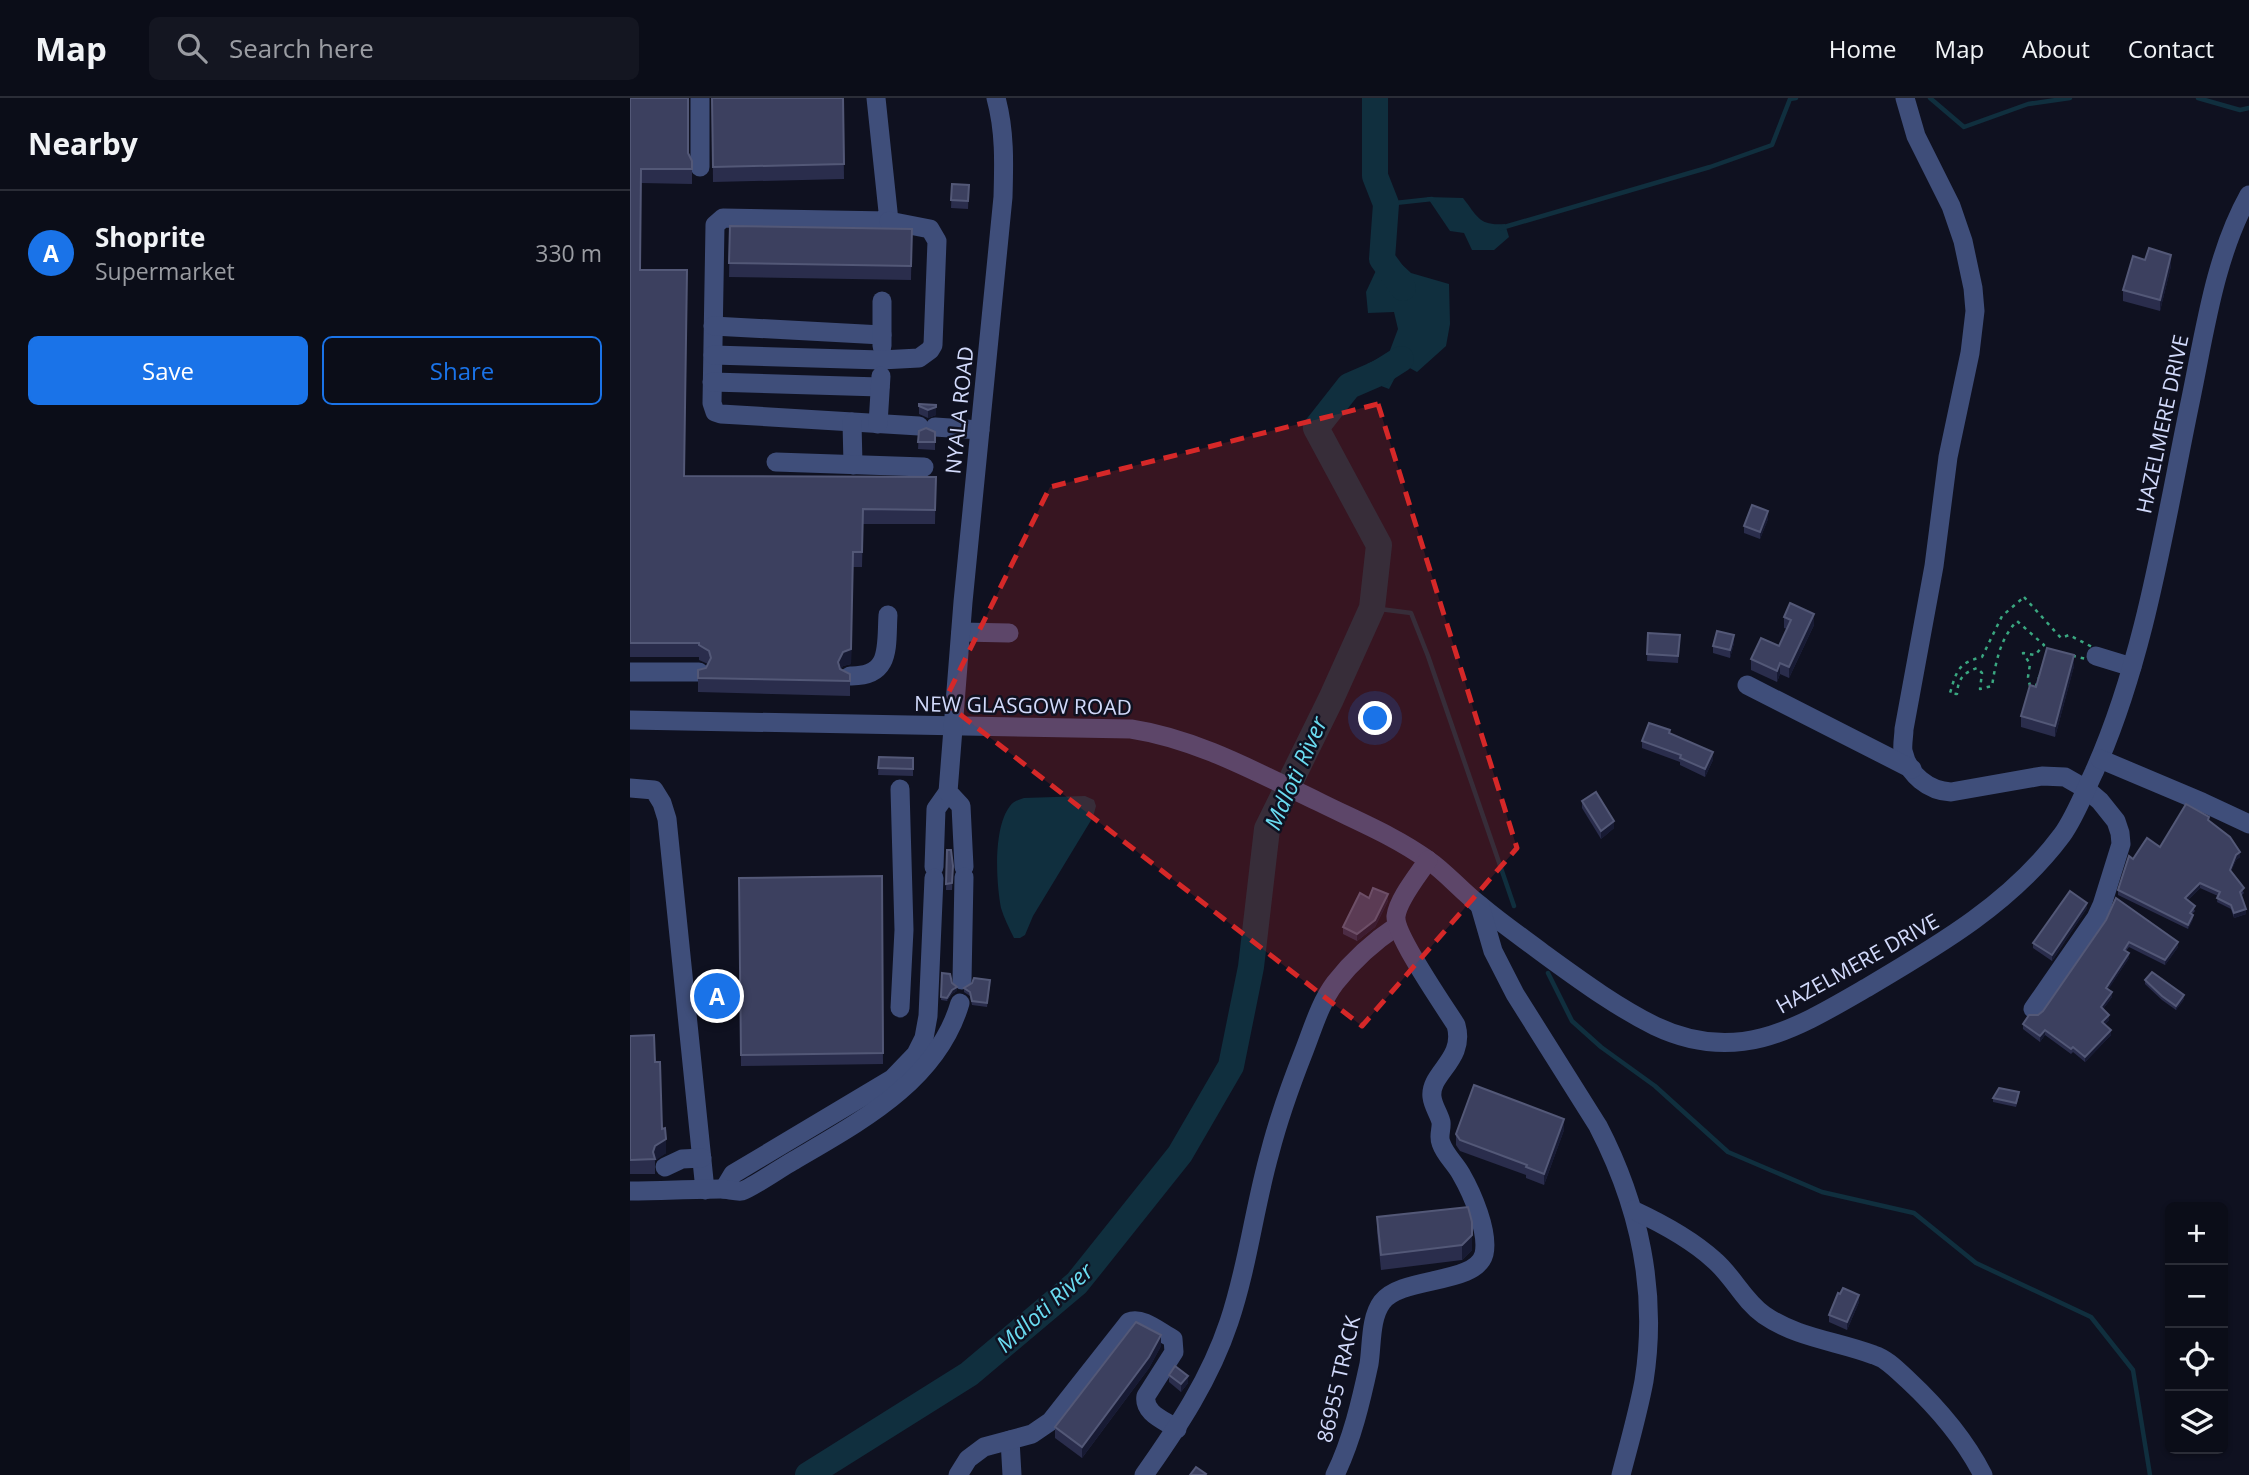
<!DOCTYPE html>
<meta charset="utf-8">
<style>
body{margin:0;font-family:"Open Sans",sans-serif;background:#141621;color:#f1f3f6}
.controls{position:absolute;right:21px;bottom:21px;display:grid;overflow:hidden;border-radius:10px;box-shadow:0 2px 5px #0004}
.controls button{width:63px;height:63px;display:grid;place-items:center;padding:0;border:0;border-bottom:2px solid #2b2d37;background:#0b0d18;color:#f1f3f6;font:35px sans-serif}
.you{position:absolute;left:746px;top:621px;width:24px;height:24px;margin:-18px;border:5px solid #fff;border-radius:50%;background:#1a73e8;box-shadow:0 0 0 10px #1a73e833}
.badge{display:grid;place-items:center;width:46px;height:46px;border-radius:50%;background:#1a73e8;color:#fff;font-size:23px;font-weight:700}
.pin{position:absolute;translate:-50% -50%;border:4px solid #fff;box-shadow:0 2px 7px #0006}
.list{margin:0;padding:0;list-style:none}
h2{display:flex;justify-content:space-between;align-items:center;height:91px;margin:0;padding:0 28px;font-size:30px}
h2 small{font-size:23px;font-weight:400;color:#9a9ca2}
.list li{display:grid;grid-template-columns:46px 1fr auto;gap:21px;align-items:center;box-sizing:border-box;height:126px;padding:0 28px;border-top:2px solid #2b2d37}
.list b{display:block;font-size:26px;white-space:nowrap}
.list p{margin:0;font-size:23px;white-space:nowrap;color:#9a9ca2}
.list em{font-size:23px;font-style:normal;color:#9a9ca2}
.actions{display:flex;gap:14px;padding:21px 28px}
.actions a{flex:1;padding:16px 0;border:2px solid #1a73e8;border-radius:10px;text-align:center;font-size:24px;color:#1a73e8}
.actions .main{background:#1a73e8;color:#fff}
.icon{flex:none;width:38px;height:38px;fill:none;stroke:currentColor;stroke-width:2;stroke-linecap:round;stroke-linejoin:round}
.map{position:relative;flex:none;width:1619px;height:1377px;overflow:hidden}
header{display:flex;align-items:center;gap:42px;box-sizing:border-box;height:98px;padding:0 35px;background:#0b0d18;border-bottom:2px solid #2b2d37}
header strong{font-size:33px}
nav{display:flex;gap:38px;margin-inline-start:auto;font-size:24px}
.search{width:490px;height:63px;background:#141621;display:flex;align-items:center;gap:18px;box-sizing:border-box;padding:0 24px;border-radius:10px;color:#9a9ca2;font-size:26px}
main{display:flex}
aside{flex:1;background:#0b0d18}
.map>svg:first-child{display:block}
</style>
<header>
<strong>Map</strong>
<div class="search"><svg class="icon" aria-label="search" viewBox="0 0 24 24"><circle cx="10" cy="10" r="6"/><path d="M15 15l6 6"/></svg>Search here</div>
<nav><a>Home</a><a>Map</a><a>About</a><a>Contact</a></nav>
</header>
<main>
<aside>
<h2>Nearby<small></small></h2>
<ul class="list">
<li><span class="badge">A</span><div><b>Shoprite</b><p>Supermarket</p></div><em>330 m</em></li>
</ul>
<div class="actions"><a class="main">Save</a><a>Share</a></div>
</aside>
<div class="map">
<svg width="1619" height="1377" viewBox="0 0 1619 1377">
<rect width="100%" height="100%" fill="#0f1120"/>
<g fill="#102f3e">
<path d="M797,99l36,1c15,19 16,28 42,26l4,13 -15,13h-22l-8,-17 -14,-2z"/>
<path d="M767,162l14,13 38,11 1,40 -4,22 -29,26 -11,-6 -7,4 -10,19 -13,-5 -9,-20 22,-11 9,-24 -4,-17 -26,1 -2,-21 14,-30z"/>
<path d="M455,698l9,4 2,6 -3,11 -60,99 -8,19 -5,3h-6c-5,-10 -10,-20 -13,-30 -5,-26 -8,-80 9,-102 4,-5 8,-6 14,-8z"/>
</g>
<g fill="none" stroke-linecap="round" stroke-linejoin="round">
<g stroke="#102f3e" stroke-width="4.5">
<path d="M1300,0l34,29 64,-23 42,-6"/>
<path d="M1568,0l42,12 9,-2"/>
<path d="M756,106l46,-5 2,2"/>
<path d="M871,130l209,-61 62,-22 18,-46 6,-1"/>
<path d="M742,510l39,5 17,43 86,250"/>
<path d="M918,875l24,48 29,26 54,39 73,66 94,40 92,21 62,50 115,54 42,53 17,105"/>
</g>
<g stroke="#102f3e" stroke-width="26">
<path d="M745,0v78l11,28 -4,55 21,29"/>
<path d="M178,1377l161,-101 108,-91 103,-129 51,-88 20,-99 16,-138 64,-130 41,-91 7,-63 -63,-117 33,-42 30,-13 22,-14"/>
</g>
<path stroke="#3aa780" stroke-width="2.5" stroke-dasharray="3.5 5" stroke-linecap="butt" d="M1394,499l37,41 8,-3 29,15 -3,11 -30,-7 -18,1 -11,31h-6l-2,-9 2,-13 -7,-11 12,2 9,-10 -27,-24c-17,18 -21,40 -25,65l-12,3 2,-16 -5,-5c-14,5 -19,11 -20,26l-7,-1c7,-23 8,-30 32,-36l20,-41z"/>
<g stroke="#3f4e7a" stroke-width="19">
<path d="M246,0l13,123 -166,-3 -8,7 -3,178 3,9 6,2 198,12"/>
<path d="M1275,0l11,38 35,70 12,35 10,47 2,23 -5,42 -22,104 -14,109 -30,163c0,7 -2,15 -1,22 5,24 26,40 48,41l91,-16 23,1 21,12 14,12 16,20 4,12 1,11 -19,61 -6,13 -63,91"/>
<path d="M70,69v-69"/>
<path d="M83,228l169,9"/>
<path d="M252,248v-45"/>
<path d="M83,257l168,5 38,-2 11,-8 3,-5 4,-104 -7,-12 -41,-8"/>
<path d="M82,284l168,5"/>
<path d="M222,324l1,43"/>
<path d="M248,326l3,-48"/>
<path d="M305,329l45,3"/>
<path d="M146,364l148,5"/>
<path d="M331,534l48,1"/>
<path d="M1466,558l36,11"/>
<path d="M0,574h69"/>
<path d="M220,578c42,1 36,-30 38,-61"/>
<path d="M1117,587l165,84"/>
<path d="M0,622l501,9c66,10 127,44 188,73 36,18 76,34 109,58 19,13 34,32 53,46 20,17 42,32 63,48 36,26 71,52 111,72 80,38 137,5 206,-35 73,-43 149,-86 201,-156 13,-18 22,-42 32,-63 52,-116 71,-250 97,-374 14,-68 24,-142 58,-203"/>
<path d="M1470,661l102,43 47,22"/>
<path d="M0,690l24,2 8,13 5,16 38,371"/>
<path d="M270,691l4,141 -4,78"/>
<path d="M304,769l2,-58 12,-17"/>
<path d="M334,769l-3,-61 -13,-14 15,-190 40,-405c1,-34 2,-66 -7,-99"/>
<path d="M850,808l13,45 22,43 83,132c41,79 60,166 46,255 -6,32 -15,63 -23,94"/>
<path d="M332,882l2,-103"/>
<path d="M35,1069l17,-8 20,-1"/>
<path d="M94,1091l9,-15 159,-95 24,-25 8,-16 4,-22 6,-138"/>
<path d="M0,1093c30,0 61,-2 91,-2 7,0 15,3 21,2 10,-3 40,-24 51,-30 66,-39 144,-79 167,-158"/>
<path d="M1003,1112c28,13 58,29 81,50 19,16 29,40 50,55 33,23 73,26 110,40 13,4 23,15 34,25 30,28 56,58 75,95"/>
<path d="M380,1342l2,35"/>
<path d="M328,1377l10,-16 16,-12 48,-13 19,-13 78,-99c13,-6 32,11 44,17l1,13 -28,44c-3,17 18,24 31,33"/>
<path d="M514,1377c34,-48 66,-96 85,-153 19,-56 25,-114 41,-170 9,-35 21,-68 34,-101 9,-23 16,-48 31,-68 18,-23 38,-41 62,-57"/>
<path d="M705,1377c17,-35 26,-74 34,-111 3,-19 1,-46 13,-62 19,-26 94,-17 102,-48 5,-22 -12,-61 -23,-80 -6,-11 -16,-19 -20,-31 -3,-7 1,-14 0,-21 -2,-8 -8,-16 -9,-25 -3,-24 34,-37 24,-72 -12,-19 -62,-91 -60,-109 2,-17 23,-42 32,-56"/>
</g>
</g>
<g fill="#2a2d4c">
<path d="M0,0l58,55 4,8v23l-51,-1 -1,87 44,206 252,1 -1,47h-72l-1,43h-9l-2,97 -8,2 -2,3 9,5v22l-152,-4v-22l8,-2 2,-4 -9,-4v-3h-69z"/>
<path d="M82,0h131l1,81 -131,3z"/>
<path d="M322,86l17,1 -1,24 -17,-1z"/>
<path d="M100,128l182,3 -1,51 -182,-3z"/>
<path d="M1515,162l26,6 -11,45 -37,-10v-11z"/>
<path d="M289,306l17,1v10l-8,3 -9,-4z"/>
<path d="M289,333l16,1v18l-17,-1z"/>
<path d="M1138,421l-8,20 -16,-6v-7z"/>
<path d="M1154,519l30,8 -25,53 -9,-4 -3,8 -26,-12v-11l28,-13 8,-17 -3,-1z"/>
<path d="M1018,535l32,2 -2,28 -31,-2z"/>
<path d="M1104,545l-4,15 -17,-5v-7z"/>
<path d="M1444,568l-19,71 -34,-10v-11l15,-29z"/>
<path d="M1040,635l43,27 -8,17 -25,-12v-3l-38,-14v-7z"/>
<path d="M249,659l34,1v18l-35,-1z"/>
<path d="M952,703l32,27 -13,11 -19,-31z"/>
<path d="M1579,723l31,36 -4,3 -5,11 13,22 -3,3 5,18 -12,4 -3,-9 -14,-7 1,-6 -18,-8 -12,12 7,11 -3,3 1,5 -5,10 -70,-34v-5l42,-43z"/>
<path d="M317,752l6,22 -1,18h-6z"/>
<path d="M252,778l1,188 -142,2 -2,-188z"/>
<path d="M739,800l19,3 -13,26 -18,14 -14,-7v-7z"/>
<path d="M1457,810l-35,53 -19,-13v-5z"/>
<path d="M1476,822l72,27 -13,18 -36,-18 -3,4 3,7 -21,31 4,8 -9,12 6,11 -4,4 6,11 -26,27 -12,-10 -2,2 -26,-19 -5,7 -17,-13v-5l20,-13z"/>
<path d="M1515,882l39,19 -8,11 -14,-10 -17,-16z"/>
<path d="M342,885l18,1 -3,23 -15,-2 -2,-9 -6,-4v-4z"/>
<path d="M327,893l-5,3 -5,7 -6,-1v-3z"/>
<path d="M0,938l25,26 11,91 -11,7v14h-25z"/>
<path d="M1389,998l-3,11 -23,-5v-4z"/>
<path d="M934,1032l-20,55 -18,-7v-3l-66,-24 -4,-6v-11z"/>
<path d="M747,1119l95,5v28l-10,10 -81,10 -4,-39z"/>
<path d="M1229,1204l-12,28 -18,-8v-7z"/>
<path d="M531,1248l-12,22 -67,90 -27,-20v-11z"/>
<path d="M539,1277l19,8 -7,9 -12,-10z"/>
</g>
<g fill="#171a33">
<path d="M1541,157v11l-11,45v-11z"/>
<path d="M306,309v8l-8,3v-8z"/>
<path d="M1138,413v8l-8,20v-7z"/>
<path d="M223,454l-2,112 -8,2 -5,10v-14z"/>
<path d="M1184,516v11l-25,53v-11z"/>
<path d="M1104,537v8l-4,15v-8z"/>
<path d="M1444,557v11l-19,71v-11z"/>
<path d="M1150,565v11l-3,8v-11z"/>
<path d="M1083,654v8l-8,17v-8z"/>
<path d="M984,723v7l-13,11v-8z"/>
<path d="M1610,754v5l-4,3 -6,15v-5l6,-15z"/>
<path d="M1570,785v5l-15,15v-5z"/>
<path d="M758,796v7l-13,26 -18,14v-7z"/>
<path d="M1457,805v5l-35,53v-6z"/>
<path d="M1616,811v5l-12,4v-5z"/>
<path d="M1563,817v4l-5,10v-4z"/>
<path d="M1548,844v5l-13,18v-5z"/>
<path d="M1499,855v5l-23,35v-5z"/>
<path d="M327,889v4l-5,3 -5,7v-3l5,-8z"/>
<path d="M1482,894v5l-11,15v-5z"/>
<path d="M1554,897v4l-8,11v-4z"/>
<path d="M1479,917v5l-7,7v-5z"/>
<path d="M1415,932v5l-5,7v-6z"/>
<path d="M1481,932v5l-26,27v-5z"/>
<path d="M934,1021v11l-20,55v-11z"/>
<path d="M36,1041v14l-11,8 -2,-9 2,-6z"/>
<path d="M842,1137v15l-10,10v-15z"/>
<path d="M1229,1197v7l-12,28v-8z"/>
<path d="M531,1237v11l-12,22 -67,90v-11z"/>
<path d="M558,1278v7l-7,9v-8z"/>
</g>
<g fill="#3c405f" stroke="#535877" stroke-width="2">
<path d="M0,0h58v55l4,8v8h-51l-1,101h47l-3,206 252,1 -1,33 -72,-1 -1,43h-9l-2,97 -8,3 -5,10 2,7 10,5v7l-152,-3v-8l8,-2 5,-10 -2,-7 -10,-6v-2h-69z"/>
<path d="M82,0h131l1,66 -131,3z"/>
<path d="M322,86l17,1 -1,16 -17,-1z"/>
<path d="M100,128l182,3 -1,37 -182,-3z"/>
<path d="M1519,150l22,7 -11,45 -37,-10 10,-34 12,4z"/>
<path d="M289,306l17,1v2l-8,3 -9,-4z"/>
<path d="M296,330l9,4v10h-17l1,-11z"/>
<path d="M1122,407l16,6 -8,21 -16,-6z"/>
<path d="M1160,505l24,11 -25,53 -9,-4 -3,8 -26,-12 10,-21 18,8 12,-26 -7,-3z"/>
<path d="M1087,533l17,4 -4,15 -17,-4z"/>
<path d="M1018,535l32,2 -2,21 -31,-2z"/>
<path d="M1417,550l27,7 -19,71 -34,-10 9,-31 6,2z"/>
<path d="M1019,625l21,7 -1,3 44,19 -8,17 -25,-11 1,-3 -39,-14z"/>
<path d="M249,659l34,1v11l-35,-1z"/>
<path d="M966,694l18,29 -13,10 -19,-30z"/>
<path d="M1556,706l23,13 -1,3 22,17 10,15 -4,3 -6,15 14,18 -4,4 6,17 -12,4 -3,-8 -14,-7 3,-6 -20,-9 -15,15 10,8 -5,7 3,2 -5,10 -70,-35 11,-34 4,3 14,-21 13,9z"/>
<path d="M317,752h4l2,16 -1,17 -6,1z"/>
<path d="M252,778l1,177 -142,2 -2,-177z"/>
<path d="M743,790l15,6 -13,26 -18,14 -14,-7 17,-34 9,5z"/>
<path d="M1440,793l17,12 -35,52 -19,-12z"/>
<path d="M1486,800l62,44 -13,18 -36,-18 -5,8 5,3 -23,35 6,4 -11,15 8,8 -7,7 9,8 -26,27 -12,-10 -2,2 -26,-19 -5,6 -17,-12 6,-9h9l5,-4 63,-91z"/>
<path d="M1522,874l32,23 -8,11 -14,-10 -17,-16z"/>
<path d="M312,875l8,1 2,9 5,4 -5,3 -5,8 -6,-1z"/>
<path d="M344,880l16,2 -3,23 -15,-2 -2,-9 -6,-4 8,-5z"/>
<path d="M24,937l1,27h5l2,67 3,-1 1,11 -11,7 -2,6 2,7 -25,1v-124z"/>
<path d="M844,987l90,34 -20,55 -18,-7 1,-2 -67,-25 -4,-6z"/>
<path d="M1369,990l20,4 -3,11 -23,-5z"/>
<path d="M838,1109l4,15v13l-10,10 -81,10 -4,-38z"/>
<path d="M1213,1190l16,7 -12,27 -18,-7 9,-22 2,1z"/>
<path d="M506,1224l25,13 -12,22 -67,90 -27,-20z"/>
<path d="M545,1268l13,10 -7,8 -12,-9z"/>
<path d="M566,1369l10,7 -1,1h-15z"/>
</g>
<path fill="#d62828" fill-opacity="0.2" stroke="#d62828" stroke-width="5" stroke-dasharray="14 9" stroke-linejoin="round" d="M748,306l139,444 -155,178 -418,-324 106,-215z"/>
<g text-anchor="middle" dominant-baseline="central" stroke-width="5" stroke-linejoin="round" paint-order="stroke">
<g font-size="21" fill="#d2dafb" stroke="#0f1120">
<text transform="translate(329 312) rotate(-84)">NYALA ROAD</text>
<text transform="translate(1532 326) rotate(-78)">HAZELMERE DRIVE</text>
<text transform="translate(393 607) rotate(1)">NEW GLASGOW ROAD</text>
<text transform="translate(1227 865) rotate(-29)">HAZELMERE DRIVE</text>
<text transform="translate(708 1281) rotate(-77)">86955 TRACK</text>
</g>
<g font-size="23" font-style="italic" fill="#6adbf0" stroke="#0f1120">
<text transform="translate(665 675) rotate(-66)">Mdloti River</text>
<text transform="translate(414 1209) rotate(-42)">Mdloti River</text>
</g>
</g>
</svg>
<div class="controls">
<button>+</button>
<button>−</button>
<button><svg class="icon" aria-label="locate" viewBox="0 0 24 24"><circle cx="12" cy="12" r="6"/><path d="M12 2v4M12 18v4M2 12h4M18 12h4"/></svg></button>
<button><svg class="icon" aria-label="layers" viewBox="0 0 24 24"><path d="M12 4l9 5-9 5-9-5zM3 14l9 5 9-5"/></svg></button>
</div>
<div class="you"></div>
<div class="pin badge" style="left:87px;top:898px">A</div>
</div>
</main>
